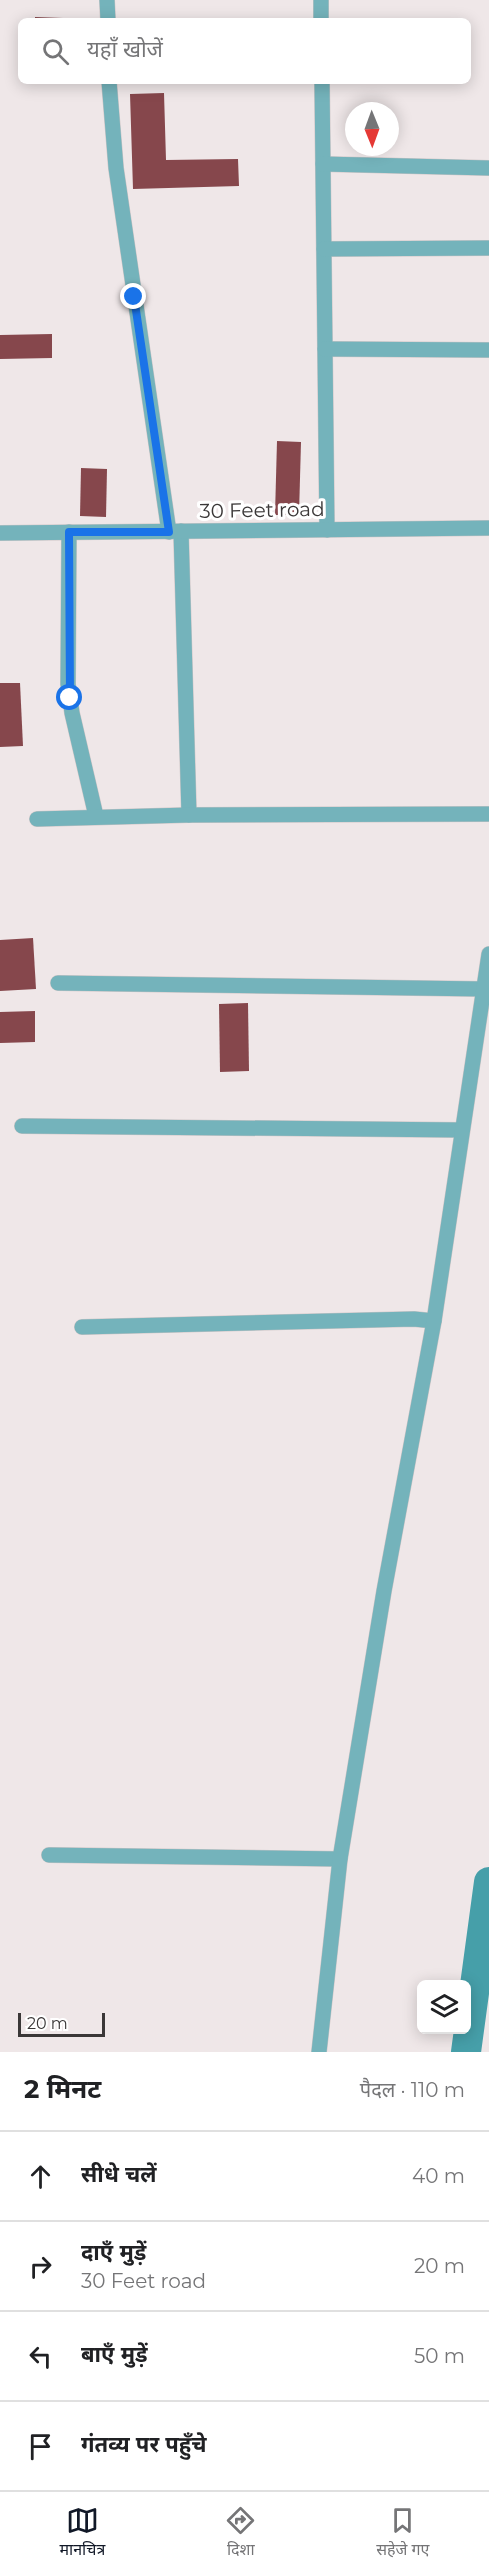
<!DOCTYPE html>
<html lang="hi">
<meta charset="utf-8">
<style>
body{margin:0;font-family:Montserrat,"Noto Sans Devanagari",sans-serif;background:#f6f6f6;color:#202124}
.controls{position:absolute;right:18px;bottom:18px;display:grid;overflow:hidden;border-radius:9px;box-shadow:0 3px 15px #0003}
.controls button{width:54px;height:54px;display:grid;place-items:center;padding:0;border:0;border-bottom:2px solid #e0e0e0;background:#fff;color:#202124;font:30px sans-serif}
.compass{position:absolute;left:345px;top:102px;width:54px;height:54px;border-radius:50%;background:#fff;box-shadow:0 3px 15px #0003;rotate:179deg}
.scale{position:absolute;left:18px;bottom:15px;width:87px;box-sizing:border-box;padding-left:6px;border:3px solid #3a3737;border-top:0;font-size:16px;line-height:21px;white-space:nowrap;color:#3a3737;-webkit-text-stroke:4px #fff;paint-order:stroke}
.stop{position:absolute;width:18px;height:18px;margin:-14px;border:4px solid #1a73e8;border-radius:50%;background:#fff}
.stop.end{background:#1a73e8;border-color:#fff;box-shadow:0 2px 6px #0008}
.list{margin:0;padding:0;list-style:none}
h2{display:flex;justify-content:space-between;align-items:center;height:78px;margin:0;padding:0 24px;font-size:26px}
h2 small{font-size:20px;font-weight:400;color:#757577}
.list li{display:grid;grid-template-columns:39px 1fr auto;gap:18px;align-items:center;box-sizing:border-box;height:90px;padding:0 24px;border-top:2px solid #e0e0e0}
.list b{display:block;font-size:22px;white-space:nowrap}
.list p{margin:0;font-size:20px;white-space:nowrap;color:#757577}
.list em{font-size:20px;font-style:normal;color:#757577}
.icon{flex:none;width:33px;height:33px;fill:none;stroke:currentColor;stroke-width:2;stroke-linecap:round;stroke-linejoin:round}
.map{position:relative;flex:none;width:489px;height:2052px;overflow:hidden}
.search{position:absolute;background:#fff;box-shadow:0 3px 15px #0003;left:18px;right:18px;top:18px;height:66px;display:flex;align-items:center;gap:15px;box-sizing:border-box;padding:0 21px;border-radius:9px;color:#757577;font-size:22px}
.sheet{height:438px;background:#fff}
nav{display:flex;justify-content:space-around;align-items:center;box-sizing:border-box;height:84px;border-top:2px solid #e0e0e0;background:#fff;font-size:16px;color:#757577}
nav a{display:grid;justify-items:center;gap:3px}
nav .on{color:#111827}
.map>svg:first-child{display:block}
</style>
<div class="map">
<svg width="489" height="2052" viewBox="0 0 489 2052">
<rect width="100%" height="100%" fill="#efe7e8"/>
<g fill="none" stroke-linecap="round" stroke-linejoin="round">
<path stroke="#469fa9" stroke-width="30" d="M466,2052l23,-170"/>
</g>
<g fill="#86474c">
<path d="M35,17l56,2v2h-56z"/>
<path d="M164,93l2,67 72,-1 1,27 -106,3 -3,-95z"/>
<path d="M52,334v24l-52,1v-24z"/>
<path d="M277,441l24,1 -2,73h-24z"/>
<path d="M81,468l26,1 -1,48 -26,-1z"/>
<path d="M0,683h20l3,63 -23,1z"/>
<path d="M33,938l3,51 -36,2v-51z"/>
<path d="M248,1003l1,68 -29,1 -1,-68z"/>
<path d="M35,1011v31l-35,1v-31z"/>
</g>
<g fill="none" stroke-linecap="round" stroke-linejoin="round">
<defs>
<g id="minor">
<path d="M107,0l1,21"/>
<path d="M321,0v21"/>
<path d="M109,81l7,87 53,364"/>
<path d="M322,81l5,449"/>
<path d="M323,164l166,4"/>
<path d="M324,249l165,-1"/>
<path d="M325,349l164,1"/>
<path d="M181,531l8,284"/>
<path d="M69,532l-1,152 4,29 24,103"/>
<path d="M0,533l489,-5"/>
<path d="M37,819l152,-4 300,-1"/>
<path d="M58,983l425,6"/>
<path d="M22,1126l440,4"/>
<path d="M82,1327l332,-8 20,2"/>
<path d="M49,1855l291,4"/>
<path d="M319,2052l21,-193 44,-268 50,-270 55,-367"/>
</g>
</defs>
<use href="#minor" stroke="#cbc4c5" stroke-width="16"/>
<use href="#minor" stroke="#74b3bb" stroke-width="15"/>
</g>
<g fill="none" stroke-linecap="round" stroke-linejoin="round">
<path stroke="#1a73e8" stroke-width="8" d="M70,698l-1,-166h100l-35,-235"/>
</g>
<g text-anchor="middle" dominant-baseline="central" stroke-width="6" stroke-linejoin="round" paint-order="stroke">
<g font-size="20" fill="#3a3737" stroke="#fff">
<text transform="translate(262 510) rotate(-1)">30 Feet road</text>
</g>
</g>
</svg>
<div class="controls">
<button><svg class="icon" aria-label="layers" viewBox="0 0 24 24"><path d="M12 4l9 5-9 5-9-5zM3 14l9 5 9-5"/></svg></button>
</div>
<svg class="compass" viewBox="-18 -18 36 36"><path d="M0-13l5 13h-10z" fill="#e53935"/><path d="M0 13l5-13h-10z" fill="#757577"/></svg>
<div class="scale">20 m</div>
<div class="stop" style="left:70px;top:698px"></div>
<div class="stop end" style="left:134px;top:297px"></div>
<div class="search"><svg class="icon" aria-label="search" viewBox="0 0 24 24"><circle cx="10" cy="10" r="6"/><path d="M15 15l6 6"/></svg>यहाँ खोजें</div>
</div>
<section class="sheet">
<h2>2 मिनट<small>पैदल · 110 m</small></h2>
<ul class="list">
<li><svg class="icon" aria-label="ahead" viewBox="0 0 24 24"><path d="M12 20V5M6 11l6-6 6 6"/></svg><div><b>सीधे चलें</b></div><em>40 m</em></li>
<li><svg class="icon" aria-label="right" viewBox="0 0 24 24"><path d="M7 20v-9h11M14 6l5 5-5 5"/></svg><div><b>दाएँ मुड़ें</b><p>30 Feet road</p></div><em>20 m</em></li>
<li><svg class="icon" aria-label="left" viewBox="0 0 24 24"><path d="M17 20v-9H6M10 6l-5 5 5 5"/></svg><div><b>बाएँ मुड़ें</b></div><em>50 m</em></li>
<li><svg class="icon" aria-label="arrive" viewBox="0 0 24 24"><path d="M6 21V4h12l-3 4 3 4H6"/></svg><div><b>गंतव्य पर पहुँचे</b></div></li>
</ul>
</section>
<nav>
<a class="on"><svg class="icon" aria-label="map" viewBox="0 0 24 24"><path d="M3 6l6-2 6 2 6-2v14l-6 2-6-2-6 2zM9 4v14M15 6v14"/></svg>मानचित्र</a>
<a><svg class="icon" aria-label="directions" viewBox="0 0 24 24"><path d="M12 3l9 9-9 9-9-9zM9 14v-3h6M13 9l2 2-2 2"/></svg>दिशा</a>
<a><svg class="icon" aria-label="saved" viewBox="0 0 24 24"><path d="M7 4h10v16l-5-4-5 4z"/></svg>सहेजे गए</a>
</nav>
